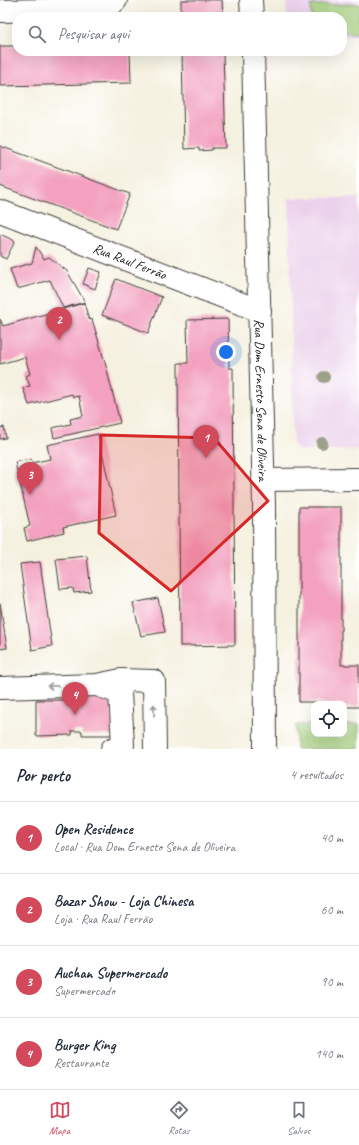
<!DOCTYPE html>
<html lang="pt">
<meta charset="utf-8">
<style>
body{margin:0;font-family:Caveat,sans-serif;background:#f2f2f3;color:#1f2937}
.controls{position:absolute;right:12px;bottom:12px;display:grid;overflow:hidden;border-radius:8px;box-shadow:0 4px 16px #0002}
.controls button{width:36px;height:36px;display:grid;place-items:center;padding:0;border:0;border-bottom:1px solid #e0e1e3;background:#fff;color:#1f2937;font:20px sans-serif}
.you{position:absolute;left:226px;top:352px;width:14px;height:14px;margin:-10px;border:3px solid #fff;border-radius:50%;background:#1a73e8;box-shadow:0 0 0 6px #1a73e833}
.badge{display:grid;place-items:center;width:26px;height:26px;border-radius:50%;background:#d1495b;color:#fff;font-size:13px;font-weight:700}
.pin{position:absolute;translate:-50% -33px;filter:drop-shadow(0 1px 2px #0008)}
.pin::after{content:'';position:absolute;top:21px;width:14px;height:12px;background:inherit;clip-path:polygon(0 0,100% 0,50% 100%)}
.list{margin:0;padding:0;list-style:none}
h2{display:flex;justify-content:space-between;align-items:center;height:52px;margin:0;padding:0 16px;font-size:17px}
h2 small{font-size:13px;font-weight:400;color:#747a83}
.list li{display:grid;grid-template-columns:26px 1fr auto;gap:12px;align-items:center;box-sizing:border-box;height:72px;padding:0 16px;border-top:1px solid #e0e1e3}
.list b{display:block;font-size:15px;white-space:nowrap}
.list p{margin:0;font-size:13px;white-space:nowrap;color:#747a83}
.list em{font-size:13px;font-style:normal;color:#747a83}
.icon{flex:none;width:22px;height:22px;fill:none;stroke:currentColor;stroke-width:2;stroke-linecap:round;stroke-linejoin:round}
.map{position:relative;flex:none;width:359px;height:749px;overflow:hidden}
.search{position:absolute;background:#fff;box-shadow:0 4px 16px #0002;left:12px;right:12px;top:12px;height:44px;display:flex;align-items:center;gap:10px;box-sizing:border-box;padding:0 14px;border-radius:16px;color:#747a83;font-size:15px}
.sheet{height:340px;background:#fff}
nav{display:flex;justify-content:space-around;align-items:center;box-sizing:border-box;height:56px;border-top:1px solid #e0e1e3;background:#fff;font-size:11px;color:#747a83}
nav a{display:grid;justify-items:center;gap:2px}
nav .on{color:#d1495b}
.map>svg:first-child{display:block}
</style>
<div class="map">
<svg width="359" height="749" viewBox="0 0 359 749">
<rect width="100%" height="100%" fill="#fff"/>
<filter id="ink" filterUnits="userSpaceOnUse"><feTurbulence type="fractalNoise" baseFrequency=".025" numOctaves="2"/><feDisplacementMap in="SourceGraphic" scale="8" xChannelSelector="R" yChannelSelector="G"/><feConvolveMatrix kernelMatrix="1 2 1 2 8 2 1 2 1" color-interpolation-filters="sRGB"/></filter>
<filter id="wash" filterUnits="userSpaceOnUse"><feTurbulence type="fractalNoise" baseFrequency=".012" numOctaves="4" result="noise"/><feDisplacementMap in="SourceGraphic" scale="16" xChannelSelector="R" yChannelSelector="G"/><feGaussianBlur stdDeviation="0.9" result="paint"/><feColorMatrix in="noise" values="0 0 0 0 0 0 0 0 0 0 0 0 0 0 0 0 0 1.4 0 .05"/><feComposite in="paint" operator="in"/></filter>
<g filter="url(#wash)">
<rect width="100%" height="100%" fill="#f5f1e0"/>
<g fill="#ebd1eb">
<path d="M286,0h73v36h-17v-19h-55z"/>
<path d="M289,198h70v252l-60,1 -6,-7z"/>
</g>
<g fill="#a2cc78" stroke="#5f744a">
<path d="M359,4v28h-17v-15h-31v-12z"/>
<path d="M359,724v25h-63v-24h18v9h30v-9z"/>
</g>
<g id="blocks">
<g fill="#f3a1bf">
<path d="M181,0h41l1,17h-42z"/>
<path d="M0,46h17v5h113l1,32 -131,3z"/>
<path d="M182,51h41l3,97h-14v2l-13,1v-3l-15,1z"/>
<path d="M0,146l130,48 -14,35 -116,-43z"/>
<path d="M0,234l15,7 -9,18 -6,-3z"/>
<path d="M36,247l8,12 5,-2 18,14 18,31 -22,6 -13,-28 -33,9 -7,-20 22,-6z"/>
<path d="M89,268l12,4 -6,17 -12,-5z"/>
<path d="M116,279l46,18 -14,36 -46,-18z"/>
<path d="M84,303l5,17 3,-1 14,47 14,57 -66,15 -2,-10 19,-4 -1,-5 13,-3 -4,-20 -6,1 -1,-3 -43,11 -6,-17 7,-2 -4,-10 4,-2 -5,-17 -25,7v-45l3,7z"/>
<path d="M228,319l1,49h4l2,277 -55,1 -2,-283h10l-1,-43z"/>
<path d="M4,427l2,11 -6,1v-11z"/>
<path d="M98,434l18,81 -53,12 1,5 -37,9 -3,-13 6,-2 -15,-64 16,-3 1,4 18,-4 -3,-14z"/>
<path d="M299,507h42v158h18v42h-15v-3h-23v-2h-22z"/>
<path d="M87,556l4,35 -17,2 -1,-5 -13,1 -4,-30z"/>
<path d="M40,562l12,84 -20,4 -12,-86z"/>
<path d="M158,598l7,34 -24,4 -8,-33z"/>
<path d="M0,603l7,45 -7,1z"/>
<path d="M68,692h42l4,43h-32v-4h-10v4l-36,1v-36h32z"/>
</g>
</g>
</g>
<g filter="url(#ink)">
<use href="#blocks" fill-opacity="0" stroke="#3d3c39" stroke-width="1"/>
<g fill="none" stroke-linecap="round" stroke-linejoin="round">
<defs>
<g id="minor">
<path d="M251,0l1,17"/>
<path d="M0,11l107,-2 9,-9"/>
<path id="s1" d="M253,51l11,454 1,244"/>
<path id="s2" d="M0,211l260,100"/>
<path d="M263,480l96,-1"/>
<path d="M97,685l23,8 3,52 -11,4"/>
<path d="M0,688l97,-3 24,-5 33,1 1,68"/>
</g>
</defs>
<use href="#minor" stroke="#3d3c39" stroke-width="24"/>
<use href="#minor" stroke="#fff" stroke-width="22"/>
</g>
<g fill="#9ba289">
<circle cx="324" cy="377" r="6"/>
<circle cx="322" cy="443" r="6"/>
</g>
<defs><path id="oneway-shaft" d="M-6 0H5M1.5-3L5.5 0L1.5 3" fill="none" stroke-width="1.6" stroke-linecap="round" stroke-linejoin="round"/></defs>
<g stroke="#999">
<use href="#oneway-shaft" transform="translate(53 686) rotate(178)"/>
<use href="#oneway-shaft" transform="translate(154 710) rotate(-91)"/>
</g>
</g>
<path fill="#d62828" fill-opacity="0.2" stroke="#d62828" stroke-width="3" stroke-linejoin="round" d="M101,435l113,3 54,63 -97,90 -72,-58z"/>
<g text-anchor="middle" dominant-baseline="central" stroke-width="3" stroke-linejoin="round" paint-order="stroke">
<g font-size="14" fill="#1c1c1c" stroke="#fff">
<text stroke="none"><textPath href="#s2" startOffset="139">Rua Raul Ferrão</textPath></text>
<text stroke="none"><textPath href="#s1" startOffset="349">Rua Dom Ernesto Sena de Oliveira</textPath></text>
</g>
</g>
</svg>
<div class="controls">
<button><svg class="icon" aria-label="locate" viewBox="0 0 24 24"><circle cx="12" cy="12" r="6"/><path d="M12 2v4M12 18v4M2 12h4M18 12h4"/></svg></button>
</div>
<div class="you"></div>
<div class="pin badge" style="left:206px;top:458px">1</div>
<div class="pin badge" style="left:59px;top:340px">2</div>
<div class="pin badge" style="left:30px;top:495px">3</div>
<div class="pin badge" style="left:75px;top:715px">4</div>
<div class="search"><svg class="icon" aria-label="search" viewBox="0 0 24 24"><circle cx="10" cy="10" r="6"/><path d="M15 15l6 6"/></svg>Pesquisar aqui</div>
</div>
<section class="sheet">
<h2>Por perto<small>4 resultados</small></h2>
<ul class="list">
<li><span class="badge">1</span><div><b>Open Residence</b><p>Local · Rua Dom Ernesto Sena de Oliveira</p></div><em>40 m</em></li>
<li><span class="badge">2</span><div><b>Bazar Show - Loja Chinesa</b><p>Loja · Rua Raul Ferrão</p></div><em>60 m</em></li>
<li><span class="badge">3</span><div><b>Auchan Supermercado</b><p>Supermercado</p></div><em>90 m</em></li>
<li><span class="badge">4</span><div><b>Burger King</b><p>Restaurante</p></div><em>140 m</em></li>
</ul>
</section>
<nav>
<a class="on"><svg class="icon" aria-label="map" viewBox="0 0 24 24"><path d="M3 6l6-2 6 2 6-2v14l-6 2-6-2-6 2zM9 4v14M15 6v14"/></svg>Mapa</a>
<a><svg class="icon" aria-label="directions" viewBox="0 0 24 24"><path d="M12 3l9 9-9 9-9-9zM9 14v-3h6M13 9l2 2-2 2"/></svg>Rotas</a>
<a><svg class="icon" aria-label="saved" viewBox="0 0 24 24"><path d="M7 4h10v16l-5-4-5 4z"/></svg>Salvos</a>
</nav>
